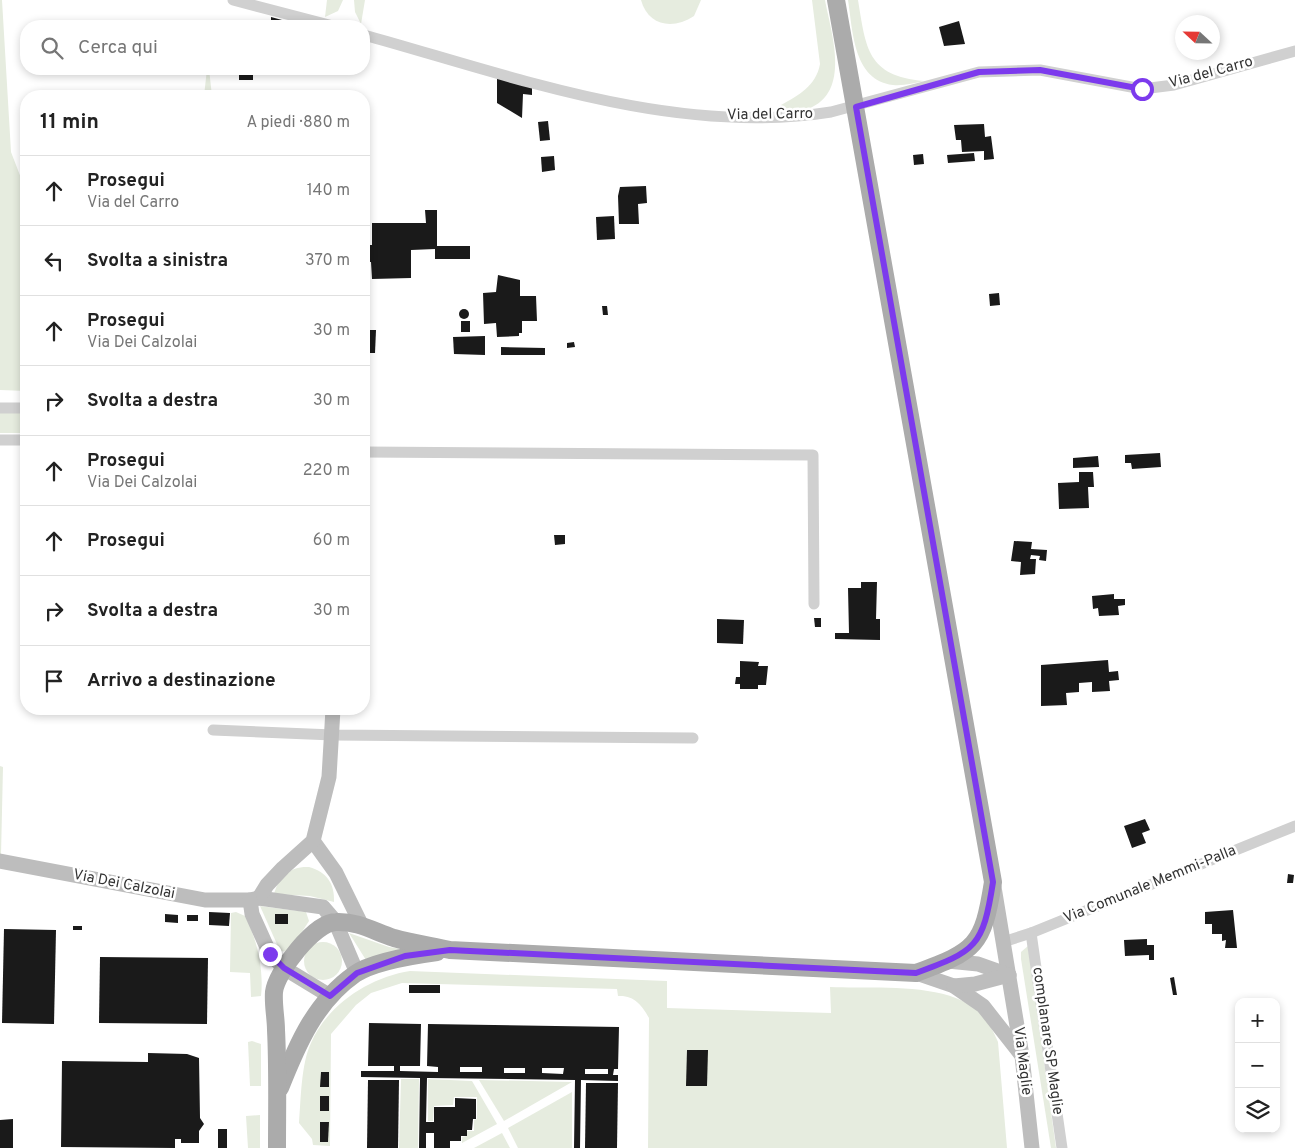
<!DOCTYPE html>
<html lang="it">
<meta charset="utf-8">
<style>
body{margin:0;font-family:Overpass,sans-serif;background:#f6f6f6;color:#222}
.controls{position:absolute;right:15px;bottom:15px;display:grid;overflow:hidden;border-radius:10px;box-shadow:0 2px 8px #0003}
.controls button{width:45px;height:45px;display:grid;place-items:center;padding:0;border:0;border-bottom:1px solid #e0e0e0;background:#fff;color:#222;font:25px sans-serif}
.compass{position:absolute;left:1175px;top:15px;width:45px;height:45px;border-radius:50%;background:#fff;box-shadow:0 2px 8px #0003;rotate:292deg}
.stop{position:absolute;width:15px;height:15px;margin:-11px;border:4px solid #7c3aed;border-radius:50%;background:#fff}
.stop.end{background:#7c3aed;border-color:#fff;box-shadow:0 1px 5px #0008}
.list{margin:0;padding:0;list-style:none}
h2{display:flex;justify-content:space-between;align-items:center;height:65px;margin:0;padding:0 20px;font-size:21px}
h2 small{font-size:16px;font-weight:400;color:#767676}
.list li{display:grid;grid-template-columns:32px 1fr auto;gap:15px;align-items:center;box-sizing:border-box;height:70px;padding:0 20px;border-top:1px solid #e0e0e0}
.list b{display:block;font-size:19px;white-space:nowrap}
.list p{margin:0;font-size:16px;white-space:nowrap;color:#767676}
.list em{font-size:16px;font-style:normal;color:#767676}
.icon{flex:none;width:28px;height:28px;fill:none;stroke:currentColor;stroke-width:2;stroke-linecap:round;stroke-linejoin:round}
.map{position:relative;flex:none;width:1295px;height:1148px;overflow:hidden}
.search{position:absolute;background:#fff;box-shadow:0 2px 8px #0003;left:20px;top:20px;width:350px;height:55px;display:flex;align-items:center;gap:12px;box-sizing:border-box;padding:0 18px;border-radius:20px;color:#767676;font-size:19px}
.panel{position:absolute;background:#fff;box-shadow:0 2px 8px #0003;left:20px;top:90px;width:350px;height:625px;border-radius:20px}
.map>svg:first-child{display:block}
</style>
<div class="map">
<svg width="1295" height="1148" viewBox="0 0 1295 1148">
<rect width="100%" height="100%" fill="#fff"/>
<g fill="#e6ecdf">
<path d="M0,0h2l9,152 15,39v200l-26,-1z"/>
<path d="M327,0h16l-5,11 -13,6z"/>
<path d="M354,0h11l-4,24 -6,-12z"/>
<path d="M641,0h60l-7,16c-21,14 -46,10 -53,-16z"/>
<path d="M812,0h13c6,33 27,92 -17,109 -7,2 -18,2 -27,2v-6c18,-10 35,-19 39,-41z"/>
<path d="M848,0h10c8,48 9,76 66,81 -10,2 -20,5 -31,4 -40,-5 -40,-54 -45,-85z"/>
<path d="M207,69h2l3,27h-8z"/>
<rect x="0" y="413" width="26" height="20"/>
<path d="M0,766l3,1 -2,88h-1z"/>
<path d="M309,867c18,5 26,17 25,35l-24,-6 -36,-2c5,-18 17,-28 35,-27z"/>
<path d="M260,906l46,6 3,9 -20,31 -9,-1z"/>
<path d="M236,912l9,4c12,23 19,54 16,80l-10,1 -1,-24 -20,-1 1,-59z"/>
<path d="M349,933l40,14 12,2 -35,11z"/>
<circle cx="323" cy="961" r="19"/>
<path d="M1028,946l28,202h-5l-30,-189v-7z"/>
<path d="M410,971l257,10v27l164,5 -1,-26c45,2 115,-6 150,25 8,8 13,19 18,30l9,106h-359l1,-130c-7,-13 -15,-23 -31,-22l-1,-7 -215,-6 -31,10 -15,12 -25,29 -1,112 -17,-1 -1,-6 -13,-16c2,-24 2,-59 12,-80 16,-38 59,-66 99,-72z"/>
<path d="M252,1041l9,3v42h-11l-2,-44z"/>
<path d="M401,1079h18l-1,69h-19z"/>
<path d="M428,1079l44,2 25,43 -35,19v-6l5,-1v-5h7v-11l3,-1v-22h-23l-1,8 -19,1 -1,15h-5z"/>
<path d="M479,1080l93,2 -68,39z"/>
<path d="M572,1092v56h-54l-10,-20z"/>
<path d="M260,1115v33h-12l-2,-32z"/>
<path d="M502,1133l8,15h-36z"/>
</g>
<g fill="#1a1a1a" fill-rule="evenodd">
<path d="M271,17l33,9h-33z"/>
<path d="M959,21l6,23 -21,2 -5,-19z"/>
<rect x="239" y="69" width="14" height="11"/>
<path d="M497,78l35,10v7l-9,-1 -1,24 -25,-15z"/>
<path d="M548,121l2,19 -10,1 -2,-19z"/>
<path d="M984,124l1,13 6,-1 3,23 -10,1v-9l-22,1 -1,-12h-5l-2,-15z"/>
<path d="M974,153l1,8 -27,2 -1,-8z"/>
<path d="M923,154l1,10 -10,1 -1,-10z"/>
<path d="M554,156l1,14 -13,2 -1,-15z"/>
<path d="M646,186l1,17 -9,1 1,20h-20l-1,-28 2,-9z"/>
<path d="M425,210h12v36h33v13h-35v-10l-24,1v28l-39,1 -1,-17h-7v-17h8v-22h54z"/>
<path d="M614,216l1,23 -18,1 -1,-23z"/>
<path d="M498,275l22,5v16h16l1,25h-15v12h-3v3l-22,1 -1,-14 -12,1 -1,-31 13,-1z"/>
<path d="M999,293l1,12 -10,1 -1,-12z"/>
<path d="M602,306h5l1,9h-5z"/>
<circle cx="464" cy="314" r="5"/>
<rect x="461" y="321" width="9" height="11"/>
<path d="M364,330h12l-1,23h-11z"/>
<path d="M485,336v19l-31,-1 -1,-17z"/>
<path d="M574,342l1,5 -8,1v-5z"/>
<path d="M501,347l44,1v7h-44z"/>
<path d="M1160,453l1,14 -29,2 -1,-6h-6v-8z"/>
<path d="M1098,456l1,11 -26,1v-10z"/>
<path d="M1079,472h14l1,15h-6l1,21 -30,1 -1,-26 21,-1z"/>
<path d="M554,535h11v9l-10,1z"/>
<path d="M1014,541l18,1 -1,7 16,1 -1,11 -7,-1 1,-4 -9,-1 -1,4h6l-1,15 -15,1 1,-13 -10,-1z"/>
<path d="M861,582h16l-1,37h4v21l-45,-1v-6h14l-1,-45h13z"/>
<path d="M1114,594v5h11v6l-7,1 1,9 -20,1 -1,-8 -5,1 -1,-13z"/>
<path d="M814,618h7v9h-6z"/>
<path d="M717,619l27,1 -1,24 -26,-1z"/>
<path d="M1108,660l1,12 9,-1 1,9 -10,1 1,10 -18,1v-10l-13,1v9l-13,1 1,12 -26,1v-41z"/>
<path d="M740,661l19,1 -1,4h10l-2,19h-8v4h-18v-5h-5l1,-7h4z"/>
<path d="M1145,819l5,11 -8,3 4,10 -14,5 -8,-22z"/>
<path d="M1288,874l6,1 -1,8h-6z"/>
<path d="M1233,910l4,38h-12l1,-8 -4,1v-7h-10v-10h-7v-12z"/>
<path d="M209,912l21,1 -1,13 -20,-1z"/>
<path d="M165,914l13,1v8l-13,-1z"/>
<rect x="275" y="914" width="13" height="10"/>
<rect x="187" y="915" width="11" height="6"/>
<rect x="73" y="926" width="9" height="4"/>
<path d="M4,929l52,1 -2,94 -52,-1z"/>
<path d="M1147,939v6h7v15h-5v-5l-24,1 -1,-16z"/>
<path d="M100,957l108,1 -1,66 -108,-1z"/>
<path d="M1174,977l3,18h-4l-3,-17z"/>
<rect x="409" y="985" width="31" height="8"/>
<path d="M369,1023l52,1 -1,42h-20v5l38,1v-5l-11,-1 1,-42 191,3 -1,42h-4l-1,6h5v6l-37,-1 -1,68h-6l1,-68 -148,-2 -1,44h8v-15h21v-9l21,1v20h-3l-1,11h-5v6h-6v5h-11v7h-16v-15h-8v15h-7l1,-70 -59,-1v-6h33v-5h-26zM460,1067h22v5h-22zM504,1068h21v5h-21zM542,1068h22l-1,6 -21,-1zM585,1069h23v5h-23z"/>
<path d="M687,1050h21l-1,36h-21z"/>
<path d="M148,1053l39,1 12,4 1,60 4,6 -5,7v12h-18v-4h-6v9l-114,-1 1,-86 86,1z"/>
<path d="M321,1072h8v15h-9z"/>
<path d="M368,1080h31l-1,68h-31z"/>
<path d="M586,1083h32l-1,65h-32z"/>
<rect x="320" y="1096" width="9" height="15"/>
<path d="M13,1119v29h-13v-28z"/>
<path d="M320,1122h9l-1,20h-8z"/>
<rect x="218" y="1129" width="9" height="19"/>
</g>
<g fill="none" stroke-linecap="round" stroke-linejoin="round">
<g stroke="#d0d0d0" stroke-width="11">
<path d="M233,0l100,26"/>
<path d="M364,35c148,41 311,102 467,77l148,-40 61,-2 102,19 32,-4 121,-34"/>
<path d="M0,408h26"/>
<path d="M0,440h26"/>
<path d="M364,452l449,3 1,149"/>
<path d="M213,730l120,5 360,3"/>
<path d="M1031,933l31,215"/>
<path d="M1003,942l28,-9 264,-107"/>
</g>
<g stroke="#bdbdbd" stroke-width="15">
<path d="M313,841l23,32 25,51"/>
<path d="M0,861l205,39h45l9,-2 64,9 12,14 22,52"/>
<path d="M994,887l28,169 10,92"/>
<path d="M259,898l8,-13 16,-17 30,-27 16,-64 4,-68"/>
<path d="M250,900l2,14 18,40 14,14 46,28"/>
<path d="M948,961l30,3 31,11"/>
<path d="M916,973l38,13 29,20 37,47"/>
<path d="M954,986l21,-2 34,-9"/>
</g>
<g stroke="#ababab" stroke-width="18">
<path d="M280,1088c17,-43 35,-86 75,-114 19,-13 60,-19 82,-22"/>
<path d="M277,1148c0,-39 1,-79 -1,-118 0,-12 -3,-25 -2,-38 2,-20 41,-70 62,-70 22,-1 39,10 58,16 18,5 38,8 56,12l466,23c60,-22 67,-27 77,-91l-157,-882"/>
</g>
</g>
<g fill="none" stroke-linecap="round" stroke-linejoin="round">
<path stroke="#7c3aed" stroke-width="6" d="M270,954l14,14 46,28 27,-23 48,-17 45,-6 466,23c60,-22 67,-26 77,-91l-137,-775 123,-35 61,-2 102,19"/>
</g>
<g text-anchor="middle" dominant-baseline="central" stroke-width="5" stroke-linejoin="round" paint-order="stroke">
<g font-size="15" fill="#333" stroke="#fff">
<text transform="translate(1211 73) rotate(-15)">Via del Carro</text>
<text transform="translate(770 115) rotate(-1)">Via del Carro</text>
<text transform="translate(124 885) rotate(11)">Via Dei Calzolai</text>
<text transform="translate(1150 885) rotate(-22)">Via Comunale Memmi-Palla</text>
<text transform="translate(1047 1041) rotate(82)">complanare SP Maglie</text>
<text transform="translate(1022 1061) rotate(83)">Via Maglie</text>
</g>
</g>
</svg>
<div class="controls">
<button>+</button>
<button>−</button>
<button><svg class="icon" aria-label="layers" viewBox="0 0 24 24"><path d="M12 4l9 5-9 5-9-5zM3 14l9 5 9-5"/></svg></button>
</div>
<svg class="compass" viewBox="-18 -18 36 36"><path d="M0-13l5 13h-10z" fill="#e53935"/><path d="M0 13l5-13h-10z" fill="#767676"/></svg>
<div class="stop" style="left:1142px;top:89px"></div>
<div class="stop end" style="left:270px;top:954px"></div>
<div class="search"><svg class="icon" aria-label="search" viewBox="0 0 24 24"><circle cx="10" cy="10" r="6"/><path d="M15 15l6 6"/></svg>Cerca qui</div>
<section class="panel">
<h2>11 min<small>A piedi · 880 m</small></h2>
<ul class="list">
<li><svg class="icon" aria-label="ahead" viewBox="0 0 24 24"><path d="M12 20V5M6 11l6-6 6 6"/></svg><div><b>Prosegui</b><p>Via del Carro</p></div><em>140 m</em></li>
<li><svg class="icon" aria-label="left" viewBox="0 0 24 24"><path d="M17 20v-9H6M10 6l-5 5 5 5"/></svg><div><b>Svolta a sinistra</b></div><em>370 m</em></li>
<li><svg class="icon" aria-label="ahead" viewBox="0 0 24 24"><path d="M12 20V5M6 11l6-6 6 6"/></svg><div><b>Prosegui</b><p>Via Dei Calzolai</p></div><em>30 m</em></li>
<li><svg class="icon" aria-label="right" viewBox="0 0 24 24"><path d="M7 20v-9h11M14 6l5 5-5 5"/></svg><div><b>Svolta a destra</b></div><em>30 m</em></li>
<li><svg class="icon" aria-label="ahead" viewBox="0 0 24 24"><path d="M12 20V5M6 11l6-6 6 6"/></svg><div><b>Prosegui</b><p>Via Dei Calzolai</p></div><em>220 m</em></li>
<li><svg class="icon" aria-label="ahead" viewBox="0 0 24 24"><path d="M12 20V5M6 11l6-6 6 6"/></svg><div><b>Prosegui</b></div><em>60 m</em></li>
<li><svg class="icon" aria-label="right" viewBox="0 0 24 24"><path d="M7 20v-9h11M14 6l5 5-5 5"/></svg><div><b>Svolta a destra</b></div><em>30 m</em></li>
<li><svg class="icon" aria-label="arrive" viewBox="0 0 24 24"><path d="M6 21V4h12l-3 4 3 4H6"/></svg><div><b>Arrivo a destinazione</b></div></li>
</ul>
</section>
</div>
